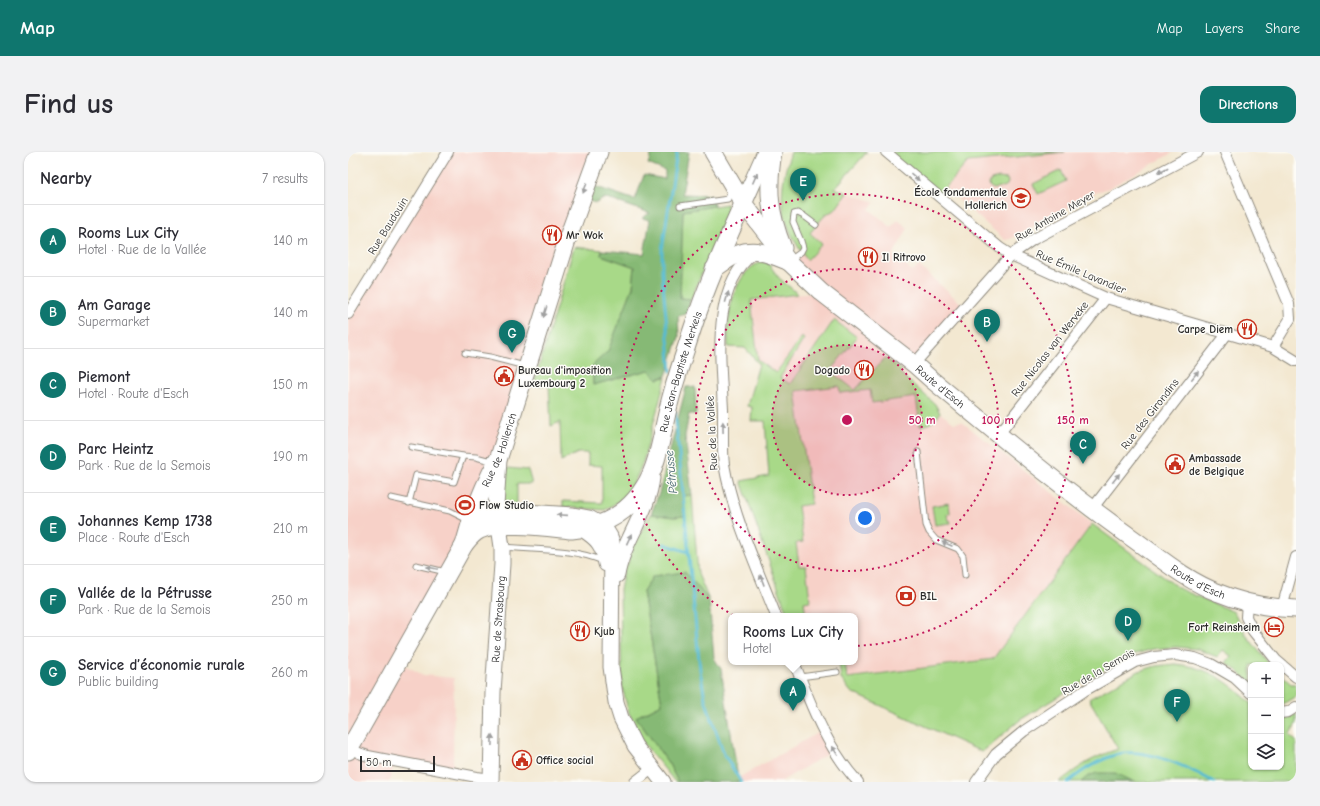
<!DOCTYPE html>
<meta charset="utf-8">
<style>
body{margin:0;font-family:"Comic Neue",sans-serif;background:#f2f2f3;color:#2b2b33}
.controls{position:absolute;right:12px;bottom:12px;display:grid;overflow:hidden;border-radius:8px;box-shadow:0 1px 3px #0004}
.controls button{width:36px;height:36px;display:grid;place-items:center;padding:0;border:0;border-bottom:1px solid #e1e1e2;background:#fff;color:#2b2b33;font:20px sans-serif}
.scale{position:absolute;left:12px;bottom:10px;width:75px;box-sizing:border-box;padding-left:4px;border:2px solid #2b2b2b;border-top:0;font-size:11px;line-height:14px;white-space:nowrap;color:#2b2b2b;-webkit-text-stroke:3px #fdfcf7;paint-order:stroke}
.you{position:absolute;left:517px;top:366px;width:14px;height:14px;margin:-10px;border:3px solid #fff;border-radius:50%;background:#1a73e8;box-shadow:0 0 0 6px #1a73e833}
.badge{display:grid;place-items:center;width:26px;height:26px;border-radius:50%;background:#0f766e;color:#fff;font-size:13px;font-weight:700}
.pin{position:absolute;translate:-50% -33px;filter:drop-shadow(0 1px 2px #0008)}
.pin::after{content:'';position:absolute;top:21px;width:14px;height:12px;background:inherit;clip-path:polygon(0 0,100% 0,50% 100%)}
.popup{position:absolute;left:380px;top:461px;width:130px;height:52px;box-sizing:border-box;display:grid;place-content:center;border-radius:8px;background:#fff;filter:drop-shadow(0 1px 3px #0005);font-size:13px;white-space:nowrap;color:#7c7c81}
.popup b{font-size:15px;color:#2b2b33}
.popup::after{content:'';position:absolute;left:50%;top:100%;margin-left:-8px;border:8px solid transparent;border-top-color:#fff}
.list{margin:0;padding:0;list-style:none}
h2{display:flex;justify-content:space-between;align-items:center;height:52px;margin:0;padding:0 16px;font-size:17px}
h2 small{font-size:13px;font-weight:400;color:#7c7c81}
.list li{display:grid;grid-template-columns:26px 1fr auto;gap:12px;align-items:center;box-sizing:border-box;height:72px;padding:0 16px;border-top:1px solid #e1e1e2}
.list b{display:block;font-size:15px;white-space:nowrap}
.list p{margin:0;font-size:13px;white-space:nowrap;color:#7c7c81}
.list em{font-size:13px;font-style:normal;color:#7c7c81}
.icon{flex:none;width:22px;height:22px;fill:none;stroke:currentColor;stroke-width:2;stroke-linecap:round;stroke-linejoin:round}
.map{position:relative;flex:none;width:948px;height:630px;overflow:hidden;border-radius:12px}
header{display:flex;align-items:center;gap:24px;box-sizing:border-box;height:56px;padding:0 20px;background:#0f766e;color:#fff}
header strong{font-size:19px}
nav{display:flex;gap:22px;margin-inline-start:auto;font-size:14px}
.intro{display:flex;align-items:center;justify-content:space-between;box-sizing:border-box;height:96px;padding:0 24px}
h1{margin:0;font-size:28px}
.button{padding:10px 18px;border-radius:12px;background:#0f766e;color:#fff;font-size:14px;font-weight:700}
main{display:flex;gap:24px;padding:0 24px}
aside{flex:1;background:#fff;border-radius:12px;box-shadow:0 1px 3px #0004}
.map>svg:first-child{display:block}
</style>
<header>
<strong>Map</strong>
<nav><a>Map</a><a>Layers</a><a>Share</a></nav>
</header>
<div class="intro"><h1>Find us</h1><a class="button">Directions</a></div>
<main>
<aside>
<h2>Nearby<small>7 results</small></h2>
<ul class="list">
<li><span class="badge">A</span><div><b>Rooms Lux City</b><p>Hotel · Rue de la Vallée</p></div><em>140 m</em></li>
<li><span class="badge">B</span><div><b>Am Garage</b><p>Supermarket</p></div><em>140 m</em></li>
<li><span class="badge">C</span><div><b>Piemont</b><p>Hotel · Route d'Esch</p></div><em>150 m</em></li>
<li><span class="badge">D</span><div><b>Parc Heintz</b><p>Park · Rue de la Semois</p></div><em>190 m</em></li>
<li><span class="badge">E</span><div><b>Johannes Kemp 1738</b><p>Place · Route d'Esch</p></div><em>210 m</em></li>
<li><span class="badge">F</span><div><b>Vallée de la Pétrusse</b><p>Park · Rue de la Semois</p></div><em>250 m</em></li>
<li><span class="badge">G</span><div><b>Service d’économie rurale</b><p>Public building</p></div><em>260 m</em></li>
</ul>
</aside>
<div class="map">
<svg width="948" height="630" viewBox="0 0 948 630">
<rect width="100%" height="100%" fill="#fdfcf7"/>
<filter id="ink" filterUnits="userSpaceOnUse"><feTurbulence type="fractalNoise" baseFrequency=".025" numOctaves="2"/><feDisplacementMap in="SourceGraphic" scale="8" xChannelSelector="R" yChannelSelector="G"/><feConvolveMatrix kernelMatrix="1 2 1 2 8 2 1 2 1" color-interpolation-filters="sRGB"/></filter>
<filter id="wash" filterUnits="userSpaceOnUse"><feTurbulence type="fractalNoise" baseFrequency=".012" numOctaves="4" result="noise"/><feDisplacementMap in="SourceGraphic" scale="16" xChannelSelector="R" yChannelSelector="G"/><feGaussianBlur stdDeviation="0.9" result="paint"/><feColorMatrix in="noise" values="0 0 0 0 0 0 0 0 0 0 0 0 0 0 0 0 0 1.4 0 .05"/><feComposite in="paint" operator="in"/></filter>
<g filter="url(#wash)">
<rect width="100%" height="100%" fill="#f3e8d1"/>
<g fill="#f7d1c8">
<path d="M100,0h151l-100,305 -100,205 24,13 31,3 -1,95 -58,-12 -6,21h-41v-468z"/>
<path d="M717,0h109l-65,36 -12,4 -87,47 -5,1 -60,-52 22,-26z"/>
<path d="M499,41l28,9 -6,7 22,18 7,-7 10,8 -15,27 19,16 7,-5 46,41 -51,57 -9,13 -5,-4 2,-2 -17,-12 -30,31 -25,-19 26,-34 -22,-17 -44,64 -10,-6 22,-41 -26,36 -18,-13 -8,-60 71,-8 -33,-31 13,-9 6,7 15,-15 -13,-10 17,-20 9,-4z"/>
<path d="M491,233l2,8 29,-3 2,13 44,-6 13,28 6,-5 5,-7 14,10 8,-1 130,102 -99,135 -146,19 -2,-16h10v-46h-49l-2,-14 6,-1 -4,-35 -7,1 -3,-24 7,-1 -5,-37 13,-1 -15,-113z"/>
<path d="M475,578l11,20 -54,32h-39l-3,-4z"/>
</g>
<g fill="#a8d988" stroke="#6a825a">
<path d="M443,0h76l-32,36 12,5 -12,17 -9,4 -16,19 12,11 -15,16c-27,-37 -31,-65 -16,-108z"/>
<path d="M538,0h179l-97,10 -30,34z"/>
<path d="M713,18l5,11 -28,13 -5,-10z"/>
<path d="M651,26l8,1 1,3 -1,3 -4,3 -5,-1 -4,2 -4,-2 -1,-3 2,-4z"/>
<path d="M379,52v9l-36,86 -11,-1 3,-87z"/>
<path d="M226,95l28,3 -1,5 34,12 -2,20 -25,65 -15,13v20l56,-15 9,9 8,-2 -23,85 -12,28 -12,11 -14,9 -42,-3v-6l39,2v-37l-14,-1v-12h-10l-17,8 -1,-39 -9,4 -2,-41 -16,1z"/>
<path d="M414,110l6,1 11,15 19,16 -47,6 7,60 18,13 26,-36 2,2 -24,39 10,6 44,-64 23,17 -27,34 25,19 30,-32 17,12 -2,3 35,31 5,9c-5,9 -10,11 -20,13l-4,-29 -44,6 -2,-13 -30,3 -1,-7 -43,5 15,113 -13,2 5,36 -7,1 3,23h7l4,35 -6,1 2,14h-18l-47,-135 28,-5 -4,-55h-14l1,-14 -5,-1 12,-42 -14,-16 -17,-1c0,-10 -1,-22 1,-32 3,-19 12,-47 33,-53z"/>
<path d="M160,316l20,2 4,14h-15v20l-12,-1c-5,-10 0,-25 3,-35z"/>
<path d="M344,343l6,79 11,26 -24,-27 -32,3 -10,16 19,112 -26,13 33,47 9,18h-3l-33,-41 -13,-28 -7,-26 -2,-97 5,-26h3l4,-15 19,-35 23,3 10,-1 -1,-20z"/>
<path d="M601,351l1,10 -3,1 1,6h2l1,3 -16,2 -3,-19z"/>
<path d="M744,372l88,65 54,23 12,23 24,30h-19v19l-12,-12 -13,-9 5,-7 -8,-6 -6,7 -20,-8 -21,-2 -23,2 -21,6 -52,28 -60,37 -38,32 -131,-60 -10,-13 -2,-17h6l2,16 146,-19z"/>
<path d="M827,512c35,4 51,16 76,39v64h30v-48l7,-1 8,-4v10l-7,11 7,6v41h-237c21,-16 34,-25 59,-33l-29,-50 50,-28 17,-5z"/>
<path d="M933,523l10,9h5v12l-13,8h-2z"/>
</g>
<g fill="#86b974" stroke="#587250">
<path d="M304,0h37l-7,42 29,1 3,11 -31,5 -3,87 11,1 -5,15 -8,2 1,21 -13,39 -8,3 -9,-9 -56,15v-20l15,-14 25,-64 2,-20 -34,-12 1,-5 42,4 6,-34 -8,-2 8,-5 -45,-15 -9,5 -7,-2 5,-15 41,14 9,-25 21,4v-8l-17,-7z"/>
<path d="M338,235h9l1,27h-7l-4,22 7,59 -9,1 2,20 -11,1 -23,-3 8,-21z"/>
<path d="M337,420l24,28 5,58 7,11 17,109 3,4h-63l-9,-18 -33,-47 26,-13 -19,-112 10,-16z"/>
<path d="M749,621h18l20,9h-54l7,-6z"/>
</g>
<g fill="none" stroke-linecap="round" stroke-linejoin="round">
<g stroke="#55bbd3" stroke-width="3">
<path d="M323,219l-9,-98v-23l15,-98"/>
<path d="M327,260l25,258 5,29 19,55 17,28"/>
<path d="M316,392l24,8"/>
<path d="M720,630c15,-12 31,-23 50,-28 29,-7 71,14 96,28"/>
</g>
</g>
</g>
<g filter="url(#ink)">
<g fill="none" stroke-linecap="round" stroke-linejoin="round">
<defs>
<g id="lane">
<path d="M332,54l48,-7 2,-8"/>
<path d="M442,108l11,-8 2,-4 -2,-7 -8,-19 1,-8 4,-1 6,3 12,9"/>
<path d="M117,201l25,4 35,9"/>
<path d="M63,295l52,9 13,1 11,3 8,-2"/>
<path d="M570,300l8,73 3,7 7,8 22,9 5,7 2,19"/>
<path d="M43,346l59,13 18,9"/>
<path d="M61,351l7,-28 38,7 9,-26"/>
<path d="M155,395c32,3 70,1 100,14"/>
<path d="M68,413l30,7"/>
<path d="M452,525l37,-5"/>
</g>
<g id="street">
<path d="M538,0l114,96 11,7 95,43 167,49 23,14"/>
<path d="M877,0l64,152 1,15"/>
<path d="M406,101c-44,35 -33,107 -31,157 0,11 0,22 0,33 0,7 0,15 1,21 9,52 33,103 52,152"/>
<path d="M0,162l100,-162"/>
<path d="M925,195l17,-28"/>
<path d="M566,212l97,-109 23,-16 164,-87"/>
<path d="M651,282l107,-136"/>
<path d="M744,357l135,-175"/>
<path d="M899,450l-1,15 7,14 23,29 20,17"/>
<path d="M934,456l14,-51"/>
<path d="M446,510c17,43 32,85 64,120"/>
<path d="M933,561l7,-1 8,-5"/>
<path d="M2,596l9,5 9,3 109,21 14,2"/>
<path d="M287,630l18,-14"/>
<path d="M628,630l20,-28 28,-23 60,-40 51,-29 19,-5 21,-2 20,3 16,6 24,14 16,15"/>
</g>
<g id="secondary">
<path d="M252,373c6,5 10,9 12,17l-1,125 5,35 5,16 14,28 28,36"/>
<path d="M234,377c16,10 21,16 24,35"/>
<path d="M269,423c6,-34 31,-62 35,-97"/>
<path id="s1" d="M143,630l2,-90 9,-128v-17l-6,-41 3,-46"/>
</g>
<g id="primary">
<path id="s2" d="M365,0l30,51 45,58 33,31 93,72 18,16c66,54 131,109 200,158 28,20 55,43 87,55 24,10 51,15 77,16"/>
<path d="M425,0c-6,37 -4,61 10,96"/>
<path d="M366,117c8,-5 16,-12 24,-15 17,-7 34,1 49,7"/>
<path d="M123,369l11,-8 14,-2 77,5 16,3 11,6"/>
<path id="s3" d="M116,393c5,-6 9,-12 16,-15 19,-9 70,-2 92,0 31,-3 56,-17 72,-43 14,-21 18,-54 24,-78 6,-26 15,-51 23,-76 20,-62 49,-121 75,-181"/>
<path id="s4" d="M0,599l116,-206c8,-31 20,-60 35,-88l69,-220 31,-85"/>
</g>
</defs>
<use href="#lane" stroke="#8f8a7e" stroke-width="7"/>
<use href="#street" stroke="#8f8a7e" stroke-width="12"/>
<use href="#secondary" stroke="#8f8a7e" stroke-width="17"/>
<use href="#primary" stroke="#8f8a7e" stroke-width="19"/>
<use href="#lane" stroke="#fff" stroke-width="5"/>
<use href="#street" stroke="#fff" stroke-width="10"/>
<use href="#secondary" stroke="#fff" stroke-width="15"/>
<use href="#primary" stroke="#fff" stroke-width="17"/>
</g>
<defs><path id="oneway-solid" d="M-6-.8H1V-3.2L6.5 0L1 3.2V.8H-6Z"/></defs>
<g fill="#a0a0a0">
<use href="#oneway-solid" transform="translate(815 18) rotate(152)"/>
<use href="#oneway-solid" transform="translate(567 25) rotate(40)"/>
<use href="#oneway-solid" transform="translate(407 26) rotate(-66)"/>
<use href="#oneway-solid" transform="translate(237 36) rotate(111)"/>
<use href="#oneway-solid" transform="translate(379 145) rotate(-74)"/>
<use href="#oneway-solid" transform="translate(197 160) rotate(107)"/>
<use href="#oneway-solid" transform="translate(847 223) rotate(-52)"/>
<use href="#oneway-solid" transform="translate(375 275) rotate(-91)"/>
<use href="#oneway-solid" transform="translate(768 326) rotate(-52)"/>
<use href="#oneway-solid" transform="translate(214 363) rotate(-176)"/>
<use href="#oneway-solid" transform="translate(281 387) rotate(-65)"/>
<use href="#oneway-solid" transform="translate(599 392) rotate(-157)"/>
<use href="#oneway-solid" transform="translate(84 416) rotate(-168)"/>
<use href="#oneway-solid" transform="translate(414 428) rotate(-111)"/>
<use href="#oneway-solid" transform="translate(144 588) rotate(-89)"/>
<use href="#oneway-solid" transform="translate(487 599) rotate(-123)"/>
</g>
</g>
<circle cx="499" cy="268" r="75" fill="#c2185b" fill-opacity=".12"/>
<g fill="none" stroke="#c2185b" stroke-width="2" stroke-dasharray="2 4">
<circle cx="499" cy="268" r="75"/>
<circle cx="499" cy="268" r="151"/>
<circle cx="499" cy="268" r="226"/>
</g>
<defs>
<symbol id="school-ring" viewBox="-11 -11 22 22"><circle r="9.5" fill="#fdfcf7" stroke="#c8321e" stroke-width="1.5"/><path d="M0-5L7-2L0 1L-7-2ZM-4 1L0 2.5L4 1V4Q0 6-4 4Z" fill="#c8321e"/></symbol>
<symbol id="restaurant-ring" viewBox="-11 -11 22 22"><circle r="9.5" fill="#fdfcf7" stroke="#c8321e" stroke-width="1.5"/><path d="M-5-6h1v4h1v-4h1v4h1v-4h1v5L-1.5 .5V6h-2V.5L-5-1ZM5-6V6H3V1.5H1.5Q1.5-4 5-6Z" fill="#c8321e"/></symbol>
<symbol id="civic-ring" viewBox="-11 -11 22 22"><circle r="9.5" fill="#fdfcf7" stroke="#c8321e" stroke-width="1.5"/><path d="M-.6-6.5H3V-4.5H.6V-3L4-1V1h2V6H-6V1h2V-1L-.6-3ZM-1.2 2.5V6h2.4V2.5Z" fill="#c8321e"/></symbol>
<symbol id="stadium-ring" viewBox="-11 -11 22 22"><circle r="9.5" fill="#fdfcf7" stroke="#c8321e" stroke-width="1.5"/><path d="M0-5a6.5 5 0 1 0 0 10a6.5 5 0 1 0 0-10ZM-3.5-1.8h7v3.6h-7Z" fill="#c8321e"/></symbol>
<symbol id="bank-ring" viewBox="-11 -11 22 22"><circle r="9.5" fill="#fdfcf7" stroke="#c8321e" stroke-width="1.5"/><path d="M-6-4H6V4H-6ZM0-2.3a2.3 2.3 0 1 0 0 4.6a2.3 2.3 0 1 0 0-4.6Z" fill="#c8321e"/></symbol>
<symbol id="hotel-ring" viewBox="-11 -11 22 22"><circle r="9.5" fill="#fdfcf7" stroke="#c8321e" stroke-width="1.5"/><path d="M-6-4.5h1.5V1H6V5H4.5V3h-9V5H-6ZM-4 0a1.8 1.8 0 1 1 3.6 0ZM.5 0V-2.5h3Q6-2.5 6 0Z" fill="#c8321e"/></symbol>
</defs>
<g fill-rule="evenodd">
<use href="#school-ring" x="662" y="35" width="22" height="22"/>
<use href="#restaurant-ring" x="193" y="72" width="22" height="22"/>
<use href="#restaurant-ring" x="509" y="94" width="22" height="22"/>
<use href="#restaurant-ring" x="888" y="166" width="22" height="22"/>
<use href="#restaurant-ring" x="505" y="207" width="22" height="22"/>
<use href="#civic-ring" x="145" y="213" width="22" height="22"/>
<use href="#civic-ring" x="816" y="301" width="22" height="22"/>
<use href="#stadium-ring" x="106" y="342" width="22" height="22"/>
<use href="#bank-ring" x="547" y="433" width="22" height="22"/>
<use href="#hotel-ring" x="915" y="464" width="22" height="22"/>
<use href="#restaurant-ring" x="221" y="468" width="22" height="22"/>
<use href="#civic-ring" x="163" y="597" width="22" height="22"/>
</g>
<g text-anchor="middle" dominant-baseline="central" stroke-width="3" stroke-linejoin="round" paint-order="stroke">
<g font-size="11" font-weight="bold" fill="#2b2b2b" stroke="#fdfcf7" text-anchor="start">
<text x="659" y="40" text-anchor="end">École fondamentale<tspan x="659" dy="13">Hollerich</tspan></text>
<text x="218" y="83">Mr Wok</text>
<text x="534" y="105">Il Ritrovo</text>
<text x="885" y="177" text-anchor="end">Carpe Diem</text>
<text x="170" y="218">Bureau d'imposition<tspan x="170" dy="13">Luxembourg 2</tspan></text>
<text x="502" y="218" text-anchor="end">Dogado</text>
<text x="841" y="306">Ambassade<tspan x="841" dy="13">de Belgique</tspan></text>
<text x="131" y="353">Flow Studio</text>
<text x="572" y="444">BIL</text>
<text x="912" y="475" text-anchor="end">Fort Reinsheim</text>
<text x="246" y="479">Kjub</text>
<text x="188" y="608">Office social</text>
</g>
<g font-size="11" fill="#2b2b2b" stroke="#fdfcf7">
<text transform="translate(707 64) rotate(-30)">Rue Antoine Meyer</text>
<text transform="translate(40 74) rotate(-58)">Rue Baudouin</text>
<text transform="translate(733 120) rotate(23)">Rue Émile Lavandier</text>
<text transform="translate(702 197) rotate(-52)">Rue Nicolas van Werveke</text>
<text stroke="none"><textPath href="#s3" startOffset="323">Rue Jean-Baptiste Merkels</textPath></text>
<text stroke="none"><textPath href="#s2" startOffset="330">Route d'Esch</textPath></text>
<text transform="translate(802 262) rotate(-52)">Rue des Girondins</text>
<text transform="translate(364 281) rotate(-93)">Rue de la Vallée</text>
<text stroke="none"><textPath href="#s4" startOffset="338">Rue de Hollerich</textPath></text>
<text stroke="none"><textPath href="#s2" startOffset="654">Route d'Esch</textPath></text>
<text stroke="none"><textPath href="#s1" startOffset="163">Rue de Strasbourg</textPath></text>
<text transform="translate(750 520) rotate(-30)">Rue de la Semois</text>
</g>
<g font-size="12" font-style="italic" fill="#3a5d66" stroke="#fdfcf7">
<text transform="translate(323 320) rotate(-95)">Pétrusse</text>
</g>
</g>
<circle cx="499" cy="268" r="6" fill="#c2185b" stroke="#fdfcf7" stroke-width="2"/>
<g font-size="12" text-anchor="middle" font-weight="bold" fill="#c2185b" stroke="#fdfcf7" stroke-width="3" stroke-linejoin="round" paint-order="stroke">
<text x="574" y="272">50 m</text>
<text x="650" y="272">100 m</text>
<text x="725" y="272">150 m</text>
</g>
</svg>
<div class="controls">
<button>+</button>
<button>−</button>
<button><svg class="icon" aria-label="layers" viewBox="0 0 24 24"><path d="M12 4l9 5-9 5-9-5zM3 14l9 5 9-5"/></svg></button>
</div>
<div class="scale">50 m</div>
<div class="you"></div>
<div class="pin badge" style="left:445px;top:559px">A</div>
<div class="popup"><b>Rooms Lux City</b>Hotel</div>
<div class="pin badge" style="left:639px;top:190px">B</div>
<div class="pin badge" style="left:735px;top:312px">C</div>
<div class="pin badge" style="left:780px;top:489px">D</div>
<div class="pin badge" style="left:455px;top:49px">E</div>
<div class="pin badge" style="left:829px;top:570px">F</div>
<div class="pin badge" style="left:164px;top:201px">G</div>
</div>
</main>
